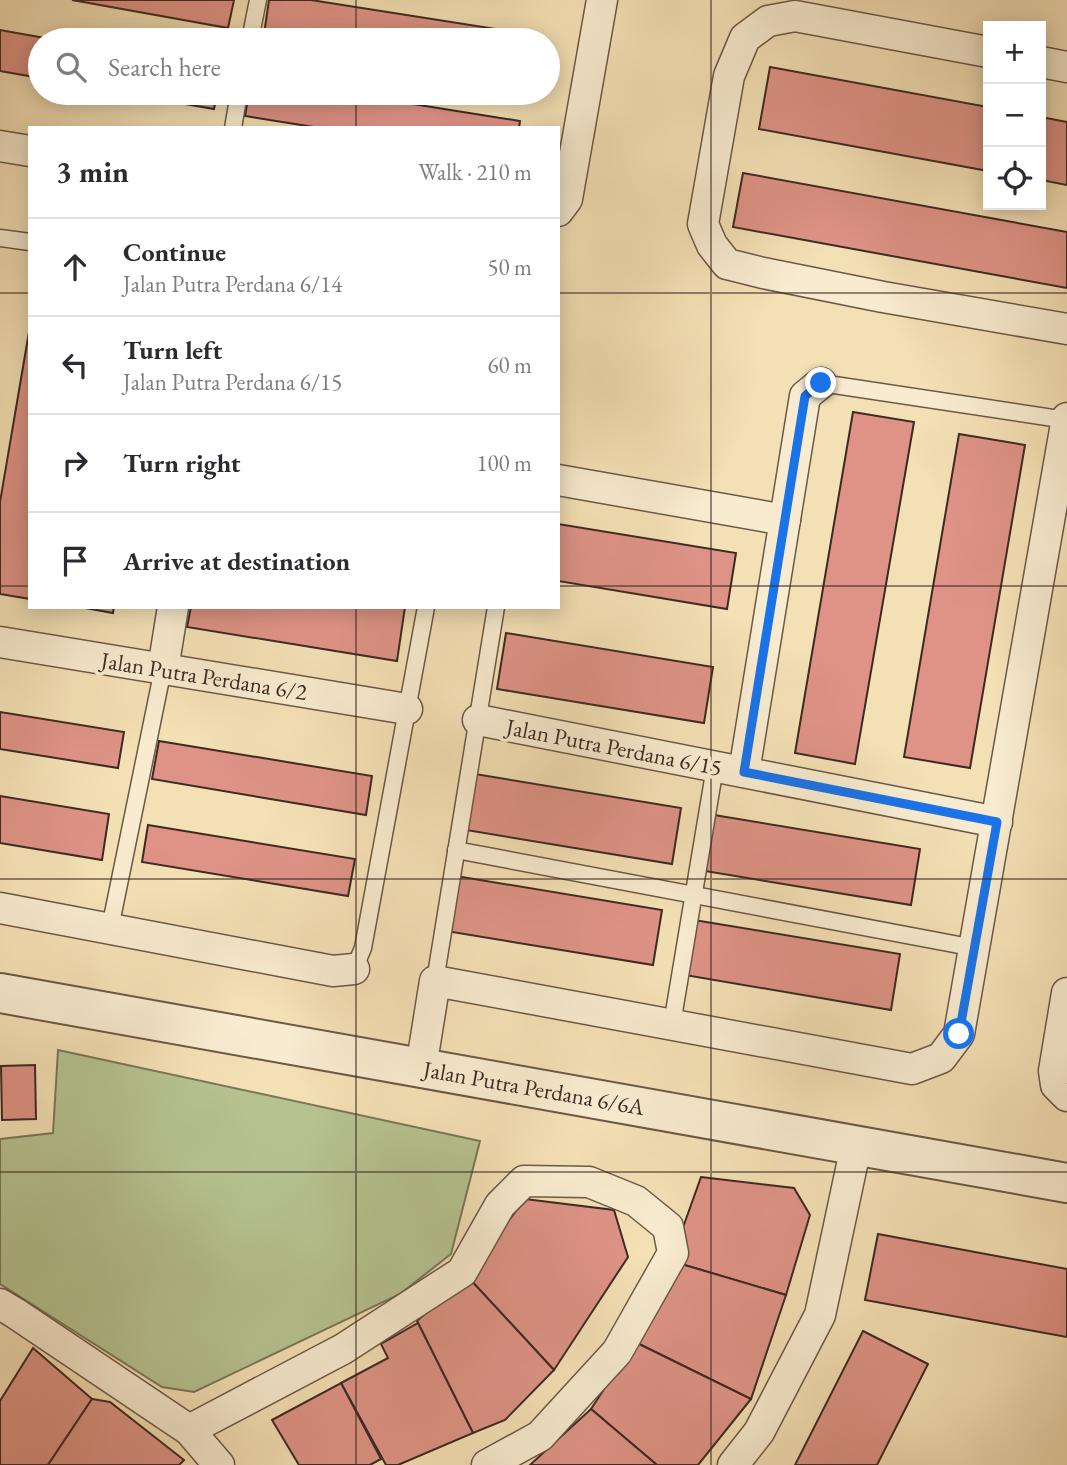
<!DOCTYPE html>
<meta charset="utf-8">
<style>
body{margin:0;font-family:"EB Garamond",serif;background:#f7f7f7;color:#2b2b33}
.controls{position:absolute;right:21px;top:21px;display:grid;overflow:hidden;border-radius:0px;box-shadow:0 4px 18px #0003}
.controls button{width:63px;height:63px;display:grid;place-items:center;padding:0;border:0;border-bottom:2px solid #e1e1e2;background:#fff;color:#2b2b33;font:35px sans-serif}
.stop{position:absolute;width:21px;height:21px;margin:-16px;border:5px solid #1a73e8;border-radius:50%;background:#fff}
.stop.end{background:#1a73e8;border-color:#fff;box-shadow:0 2px 7px #0008}
.list{margin:0;padding:0;list-style:none}
h2{display:flex;justify-content:space-between;align-items:center;height:91px;margin:0;padding:0 28px;font-size:30px}
h2 small{font-size:23px;font-weight:400;color:#7c7c81}
.list li{display:grid;grid-template-columns:46px 1fr auto;gap:21px;align-items:center;box-sizing:border-box;height:98px;padding:0 28px;border-top:2px solid #e1e1e2}
.list b{display:block;font-size:26px;white-space:nowrap}
.list p{margin:0;font-size:23px;white-space:nowrap;color:#7c7c81}
.list em{font-size:23px;font-style:normal;color:#7c7c81}
.icon{flex:none;width:38px;height:38px;fill:none;stroke:currentColor;stroke-width:2;stroke-linecap:round;stroke-linejoin:round}
.map{position:relative;flex:none;width:1067px;height:1465px;overflow:hidden}
.search{position:absolute;background:#fff;box-shadow:0 4px 18px #0003;left:28px;top:28px;width:532px;height:77px;display:flex;align-items:center;gap:18px;box-sizing:border-box;padding:0 24px;border-radius:38px;color:#7c7c81;font-size:26px}
.panel{position:absolute;background:#fff;box-shadow:0 4px 18px #0003;left:28px;top:126px;width:532px;height:483px;border-radius:0px}
.map>svg:first-child{display:block}
</style>
<div class="map">
<svg width="1067" height="1465" viewBox="0 0 1067 1465">
<rect width="100%" height="100%" fill="#f4e0b5"/>
<filter id="stains"><feTurbulence type="fractalNoise" baseFrequency=".00286" numOctaves="4"/><feColorMatrix values="0 0 0 0 .2 0 0 0 0 .09 0 0 0 0 .02 0 0 0 .5 -.17"/></filter>
<radialGradient id="worn" r=".72"><stop offset=".6" stop-color="#630" stop-opacity="0"/><stop offset="1" stop-color="#630" stop-opacity=".3"/></radialGradient>
<path fill="#b6c391" stroke="#7a765a" stroke-width="2" d="M58,1050l422,91 -29,113 -51,40 -206,98 -32,-5 -162,-103v-145l53,-6z"/>
<g fill="#de9386" stroke="#3d2a22" stroke-width="2">
<path d="M72,0h162l-6,28z"/>
<path d="M269,0h42l229,36 -1,4h-236l-39,-6z"/>
<path d="M0,30l56,10h-16v38l-40,-7z"/>
<path d="M770,67l218,40v64l-229,-42z"/>
<path d="M122,93h95l-3,16z"/>
<path d="M249,93h95l176,28 -1,7h-199l-75,-12z"/>
<path d="M1041,117l26,5v63l-26,-5z"/>
<path d="M743,173l324,59v56l-334,-61z"/>
<path d="M30,326v273l-30,-5v-92z"/>
<path d="M853,412l61,10 -59,342 -60,-11z"/>
<path d="M959,434l66,11 -55,323 -66,-11z"/>
<path d="M558,524l178,29 -9,56 -169,-28z"/>
<path d="M80,607h34l-1,6z"/>
<path d="M191,607h214l-8,54 -210,-34z"/>
<path d="M506,633l207,34 -9,56 -207,-34z"/>
<path d="M0,712l124,20 -6,36 -118,-19z"/>
<path d="M159,741l213,35 -6,39 -214,-36z"/>
<path d="M475,774l206,34 -9,56 -206,-34z"/>
<path d="M0,796l109,18 -7,46 -102,-17z"/>
<path d="M714,815l206,34 -9,56 -206,-34z"/>
<path d="M148,825l207,34 -7,37 -206,-34z"/>
<path d="M456,876l206,34 -9,55 -207,-34z"/>
<path d="M694,920l206,34 -9,56 -206,-35z"/>
<path d="M35,1065l1,54 -34,1 -1,-54z"/>
<path d="M701,1177l93,11 16,27 -24,80 -115,-34z"/>
<path d="M525,1199l89,11 14,47 -74,113 -87,-94z"/>
<path d="M878,1234l189,35v68l-202,-37z"/>
<path d="M671,1261l115,34 -35,104 -116,-57z"/>
<path d="M467,1276l87,94 -49,50 -32,13 -56,-112z"/>
<path d="M418,1323l55,110 -75,32h-12l-45,-82 47,-25 -7,-14z"/>
<path d="M863,1331l65,33 -51,101h-82z"/>
<path d="M635,1342l116,57 -53,66h-41l-66,-56z"/>
<path d="M33,1348l59,51 -44,66h-48v-64z"/>
<path d="M341,1383l40,76 -11,6h-71l-27,-45z"/>
<path d="M92,1399l18,3 74,58 -5,5h-131z"/>
<path d="M591,1409l66,56h-127z"/>
</g>
<g fill="none" stroke-linecap="round" stroke-linejoin="round">
<defs>
<g id="service">
<path d="M250,40l8,-40"/>
<path d="M233,128l6,-35"/>
<path d="M0,238l30,4"/>
<path d="M821,383l246,37"/>
<path d="M456,850l519,98"/>
<path d="M110,928l53,-259"/>
<path d="M354,969l9,-21 63,-341"/>
<path d="M435,981l61,-374"/>
<path d="M672,1024l43,-257"/>
</g>
<g id="minor">
<path d="M988,52l-193,-36 -27,5 -23,17 -16,38 -26,148 9,21 15,19 36,9 120,24 184,32"/>
<path d="M1041,62l26,5"/>
<path d="M0,146l30,5"/>
<path d="M558,211l9,-12 35,-199"/>
<path d="M558,480l227,40"/>
<path d="M0,642l407,67"/>
<path d="M163,669l10,-62"/>
<path d="M478,720l519,102"/>
<path d="M744,772l61,-376 16,-13"/>
<path d="M0,908l333,63 21,-2"/>
<path d="M1067,993l-13,78 2,14 11,11"/>
<path d="M421,1068l14,-87 477,88 29,-11 18,-24 108,-616"/>
<path d="M0,1304l15,9 174,117 30,35"/>
<path d="M189,1430l154,-81 119,-77 38,-67 24,-24 65,1 47,19 32,26 5,26 -56,99 -77,84 -53,29"/>
<path d="M733,1465l26,-33 61,-117 36,-169"/>
</g>
<path id="tertiary" d="M0,993l1067,190"/>
</defs>
<use href="#service" stroke="#6b5847" stroke-width="19"/>
<use href="#minor" stroke="#6b5847" stroke-width="33"/>
<use href="#tertiary" stroke="#6b5847" stroke-width="42"/>
<use href="#service" stroke="#f8ebcf" stroke-width="16"/>
<use href="#minor" stroke="#f8ebcf" stroke-width="30"/>
<use href="#tertiary" stroke="#f8ebcf" stroke-width="38"/>
</g>
<g fill="none" stroke-linecap="round" stroke-linejoin="round">
<path stroke="#1a73e8" stroke-width="9" d="M821,383l-16,13 -61,376 253,50 -38,212"/>
</g>
<path fill="none" stroke="#3d2a22" stroke-width="2" stroke-opacity="0.55" d="M356,0v40M711,0v1465M356,93v35M0,293h30M558,293h509M0,586h30M558,586h509M356,607v858M0,879h1067M0,1172h1067"/>
<g text-anchor="middle" dominant-baseline="central" stroke-width="7" stroke-linejoin="round" paint-order="stroke">
<g font-size="23" fill="#3d2a22" stroke="#f8ebcf">
<text transform="translate(204 676) rotate(9)">Jalan Putra Perdana 6/2</text>
<text transform="translate(614 747) rotate(11)">Jalan Putra Perdana 6/15</text>
<text transform="translate(534 1088) rotate(10)">Jalan Putra Perdana 6/6A</text>
</g>
</g>
<rect width="100%" height="100%" filter="url(#stains)"/>
<rect width="100%" height="100%" fill="url(#worn)"/>
</svg>
<div class="controls">
<button>+</button>
<button>−</button>
<button><svg class="icon" aria-label="locate" viewBox="0 0 24 24"><circle cx="12" cy="12" r="6"/><path d="M12 2v4M12 18v4M2 12h4M18 12h4"/></svg></button>
</div>
<div class="stop" style="left:959px;top:1034px"></div>
<div class="stop end" style="left:821px;top:383px"></div>
<div class="search"><svg class="icon" aria-label="search" viewBox="0 0 24 24"><circle cx="10" cy="10" r="6"/><path d="M15 15l6 6"/></svg>Search here</div>
<section class="panel">
<h2>3 min<small>Walk · 210 m</small></h2>
<ul class="list">
<li><svg class="icon" aria-label="ahead" viewBox="0 0 24 24"><path d="M12 20V5M6 11l6-6 6 6"/></svg><div><b>Continue</b><p>Jalan Putra Perdana 6/14</p></div><em>50 m</em></li>
<li><svg class="icon" aria-label="left" viewBox="0 0 24 24"><path d="M17 20v-9H6M10 6l-5 5 5 5"/></svg><div><b>Turn left</b><p>Jalan Putra Perdana 6/15</p></div><em>60 m</em></li>
<li><svg class="icon" aria-label="right" viewBox="0 0 24 24"><path d="M7 20v-9h11M14 6l5 5-5 5"/></svg><div><b>Turn right</b></div><em>100 m</em></li>
<li><svg class="icon" aria-label="arrive" viewBox="0 0 24 24"><path d="M6 21V4h12l-3 4 3 4H6"/></svg><div><b>Arrive at destination</b></div></li>
</ul>
</section>
</div>
